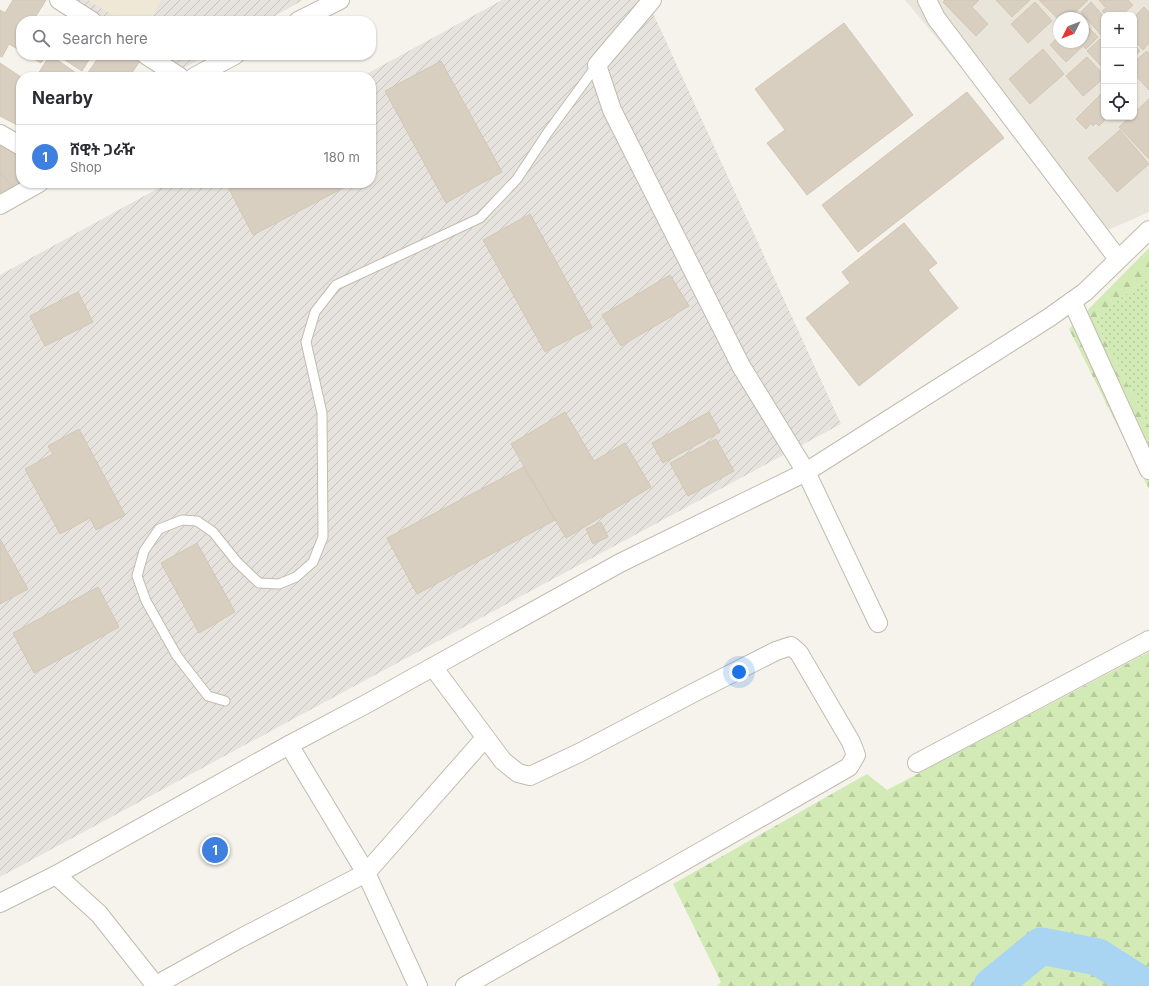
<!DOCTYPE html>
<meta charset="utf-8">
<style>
body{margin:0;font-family:Inter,"Noto Sans Ethiopic",sans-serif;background:#f7f7f7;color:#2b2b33}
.controls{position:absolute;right:12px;top:12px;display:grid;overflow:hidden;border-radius:8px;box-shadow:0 1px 3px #0004}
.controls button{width:36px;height:36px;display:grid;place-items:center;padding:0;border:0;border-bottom:1px solid #e1e1e2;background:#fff;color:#2b2b33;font:20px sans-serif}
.compass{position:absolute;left:1053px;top:12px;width:36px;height:36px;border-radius:50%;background:#fff;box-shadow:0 1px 3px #0004;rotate:228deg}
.you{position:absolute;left:739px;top:672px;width:14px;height:14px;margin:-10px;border:3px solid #fff;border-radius:50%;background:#1a73e8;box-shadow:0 0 0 6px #1a73e833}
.badge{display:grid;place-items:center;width:26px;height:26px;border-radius:50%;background:#fc3f1d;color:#fff;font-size:13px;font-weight:700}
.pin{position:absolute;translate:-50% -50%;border:2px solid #fff;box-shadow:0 1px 4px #0006}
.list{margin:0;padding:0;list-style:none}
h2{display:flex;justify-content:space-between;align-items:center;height:52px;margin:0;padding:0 16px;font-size:17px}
h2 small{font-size:13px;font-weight:400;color:#7c7c81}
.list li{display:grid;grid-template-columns:26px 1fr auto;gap:12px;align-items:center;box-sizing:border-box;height:64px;padding:0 16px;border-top:1px solid #e1e1e2}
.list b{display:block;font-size:15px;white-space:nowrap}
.list p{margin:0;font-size:13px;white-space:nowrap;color:#7c7c81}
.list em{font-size:13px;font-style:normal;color:#7c7c81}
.icon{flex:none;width:22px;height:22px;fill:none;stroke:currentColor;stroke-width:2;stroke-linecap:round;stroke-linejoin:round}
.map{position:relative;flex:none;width:1149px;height:986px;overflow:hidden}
.search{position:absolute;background:#fff;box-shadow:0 1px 3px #0004;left:16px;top:16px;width:360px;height:44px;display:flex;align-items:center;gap:10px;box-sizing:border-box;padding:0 14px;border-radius:16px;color:#7c7c81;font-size:15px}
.panel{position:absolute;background:#fff;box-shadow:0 1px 3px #0004;left:16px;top:72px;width:360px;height:116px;border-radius:16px}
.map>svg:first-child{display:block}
</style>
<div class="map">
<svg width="1149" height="986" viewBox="0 0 1149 986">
<defs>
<pattern id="industrial-furrows" width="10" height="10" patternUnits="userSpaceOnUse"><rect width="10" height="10" fill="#e6e2dd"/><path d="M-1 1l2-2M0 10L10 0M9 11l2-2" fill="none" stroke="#c7c3be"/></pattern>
<pattern id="grass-dots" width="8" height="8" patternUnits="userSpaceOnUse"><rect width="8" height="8" fill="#d2eab5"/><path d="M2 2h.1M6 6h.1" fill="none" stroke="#b6ca9c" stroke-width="1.8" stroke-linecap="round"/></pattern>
<pattern id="forest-firs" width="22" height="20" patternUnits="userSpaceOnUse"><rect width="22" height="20" fill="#d2eab5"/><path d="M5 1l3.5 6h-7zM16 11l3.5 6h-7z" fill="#b6ca9c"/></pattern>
</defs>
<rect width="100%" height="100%" fill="#f6f3ec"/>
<path fill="#eae5da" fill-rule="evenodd" d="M905,0h244v212l-50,22zM1104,15h30v102h-30zM1059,18h24v24h-24z"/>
<g fill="url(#industrial-furrows)">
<path d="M65,0h238l-37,21h-170z"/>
<path d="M502,0h145l194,424 -841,453v-602l168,-92h203v-106h-10z"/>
<path d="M147,55h60l-33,19z"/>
</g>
<path fill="#efe8d6" d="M88,0h73l-11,21h-29z"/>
<path fill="url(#grass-dots)" d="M1149,276v150l-55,-107z"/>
<g fill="url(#forest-firs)">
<path d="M1149,248v28l-55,43 55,107v63l-80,-160z"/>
<path d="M1149,652v334h-432l4,-4 -48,-98 194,-110 20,16z"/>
</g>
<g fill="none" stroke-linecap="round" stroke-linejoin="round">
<path stroke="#a9d4f2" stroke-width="37" d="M992,986l49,-40 57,11 36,23 6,6"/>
</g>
<g fill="#d8cfc1" stroke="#d3c7b4">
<path d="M13,0h33l-13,21h-12v30l-12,-7 -7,13 -2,-1v-46l5,3z"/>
<path d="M945,0h34l-7,7 16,17 -12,12 -33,-34z"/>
<path d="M996,0h34l-18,17z"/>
<path d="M1039,0h49l-19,18h-10v2z"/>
<path d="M1099,0h29l5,5 -11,10h-16l-4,-4 4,-3z"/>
<path d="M1035,2l17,19 -24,22 -17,-19z"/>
<path d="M1091,2l13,15v17l-2,2 -21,-24z"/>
<path d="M1144,7l5,5v31l-6,7 -9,-9v-24z"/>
<path d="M1083,22l15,15 -12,12 -3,-3 -17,16 -16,-17 9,-9v6h24z"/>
<path d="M844,23l69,92 -106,80 -40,-52 18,-13 -30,-41z"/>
<path d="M1100,39l4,5v25l-17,-18z"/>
<path d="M1134,44l6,7 -6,6z"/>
<path d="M1043,49l21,25 -34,30 -21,-25z"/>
<path d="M1147,51l2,2v37l-15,-16v-12z"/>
<path d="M27,55h19l-5,8z"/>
<path d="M50,55l32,22h-46z"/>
<path d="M57,55h35l-10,16z"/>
<path d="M100,55h31l9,6 -11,16h-44z"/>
<path d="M1087,57l17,18v3l-21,18 -17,-20z"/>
<path d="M441,61l61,111 -56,31 -61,-112z"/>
<path d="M0,63l21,14v50l-21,-11z"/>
<path d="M1104,91v26h4l-9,9 -3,-3 -3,3 -2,-3 -5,6 -10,-10z"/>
<path d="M967,92l37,46 -146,114 -36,-47z"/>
<path d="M1149,99v60l-30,-32 11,-10h4v-4z"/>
<path d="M1120,130l29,34 -32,28 -29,-34z"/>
<path d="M0,144l21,11v28l-8,4 -13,-15z"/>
<path d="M371,162l5,9 -5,2z"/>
<path d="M0,172l13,15 -13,8z"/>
<path d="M226,183h127l-100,52z"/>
<path d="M530,214l62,113 -47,25 -62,-112z"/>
<path d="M904,223l33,40 -9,7 30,38 -99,78 -53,-68 44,-35 -8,-11z"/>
<path d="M670,275l19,31 -68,40 -19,-31z"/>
<path d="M78,292l15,30 -48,24 -15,-30z"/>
<path d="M565,412l29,49 31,-18 26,44 -85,51 -55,-94z"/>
<path d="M709,412l11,20 -57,31 -11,-20z"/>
<path d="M79,429l46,86 -29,15 -6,-12 -30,16 -35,-65 28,-15 -5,-8z"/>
<path d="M716,439l18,32 -46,25 -18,-33z"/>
<path d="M524,467l31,53 -138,74 -30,-56z"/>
<path d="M601,522l7,15 -15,7 -7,-15z"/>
<path d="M0,539l28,50 -28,15z"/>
<path d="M197,543l38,69 -36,21 -38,-70z"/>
<path d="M98,587l21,40 -85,46 -21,-40z"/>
</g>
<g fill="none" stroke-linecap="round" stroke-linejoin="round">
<defs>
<path id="service" d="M225,701l-17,-5 -31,-40 -31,-55 -9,-25 7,-25 15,-22 23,-9 15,1 16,11 24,30 22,21 20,1 17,-7 17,-15 10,-25 -1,-124 -16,-71 9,-30 21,-27 144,-67 37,-39 31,-47 49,-67"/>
<g id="minor">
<path d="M59,0l33,21"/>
<path d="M652,0l-55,65 15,45 129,256 65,106 72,151"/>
<path d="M927,0l9,18 182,241"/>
<path d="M298,21l42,-21"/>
<path d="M146,55l34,22"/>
<path d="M194,77l41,-22"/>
<path d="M0,134l21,12"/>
<path d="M0,205l39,-22"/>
<path d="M1072,301l77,169"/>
<path d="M433,667l70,94 15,12 12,3 49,-23 118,-62 79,-40 15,-5 8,7 52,89 5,13 -7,12 -384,219"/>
<path d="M289,745l77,128 52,113"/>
<path d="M917,763l232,-123"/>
<path d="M56,875l43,39 57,72"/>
<path d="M0,903l56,-28 233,-130 79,-42 252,-140 186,-91 244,-155 35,-25 64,-62"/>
<path d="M156,985l83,-46 127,-66 119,-135"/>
</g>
</defs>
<use href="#service" stroke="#c2bbae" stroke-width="11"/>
<use href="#minor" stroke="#c2bbae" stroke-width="20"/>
<use href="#service" stroke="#fff" stroke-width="9"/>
<use href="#minor" stroke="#fff" stroke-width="18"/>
</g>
</svg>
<div class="controls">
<button>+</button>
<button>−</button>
<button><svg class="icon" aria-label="locate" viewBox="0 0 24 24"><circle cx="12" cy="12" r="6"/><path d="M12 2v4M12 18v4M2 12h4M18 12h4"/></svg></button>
</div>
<svg class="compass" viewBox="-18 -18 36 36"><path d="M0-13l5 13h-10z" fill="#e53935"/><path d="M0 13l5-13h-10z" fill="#7c7c81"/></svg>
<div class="you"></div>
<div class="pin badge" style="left:215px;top:850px;background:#3f7fe0">1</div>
<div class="search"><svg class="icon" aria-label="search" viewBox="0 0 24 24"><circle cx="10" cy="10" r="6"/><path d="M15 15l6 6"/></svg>Search here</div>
<section class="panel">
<h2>Nearby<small></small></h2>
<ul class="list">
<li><span class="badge" style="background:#3f7fe0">1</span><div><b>ሸዊት ጋራዥ</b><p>Shop</p></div><em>180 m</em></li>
</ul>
</section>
</div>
